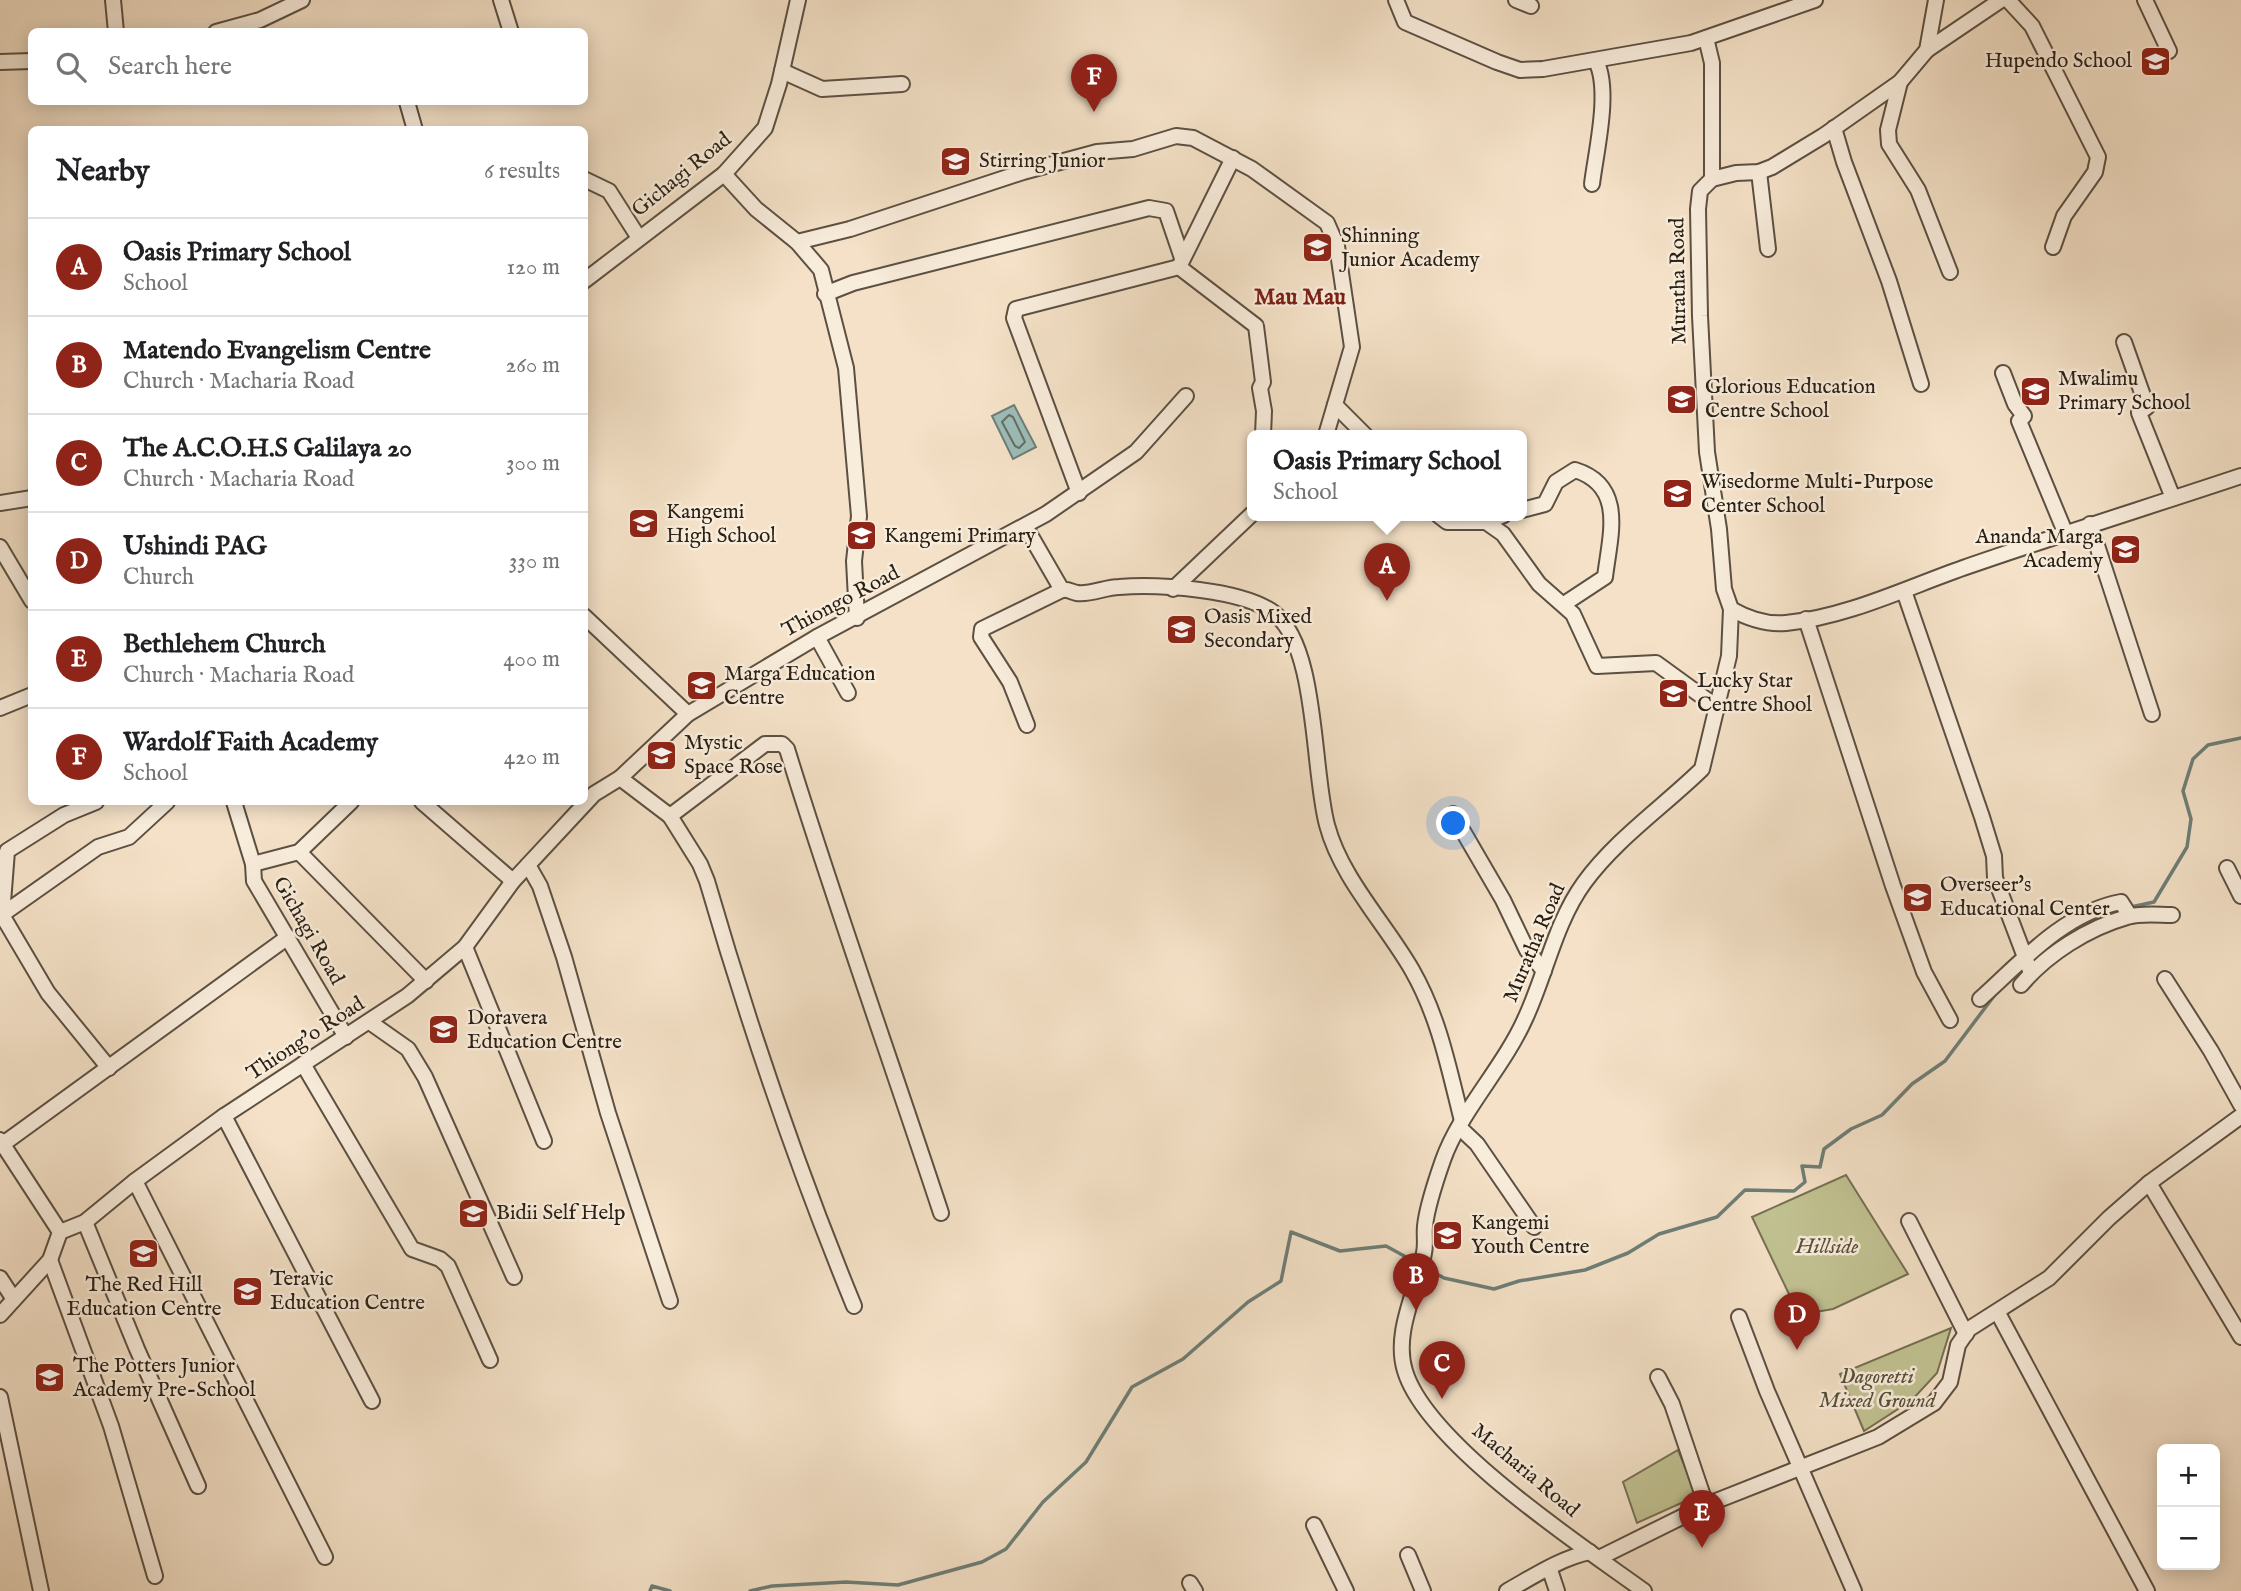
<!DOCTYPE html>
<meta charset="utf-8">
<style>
body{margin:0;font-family:"IM FELL English",serif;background:#f6f6f6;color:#202124}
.controls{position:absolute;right:21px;bottom:21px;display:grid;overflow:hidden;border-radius:10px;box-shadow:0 4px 18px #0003}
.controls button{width:63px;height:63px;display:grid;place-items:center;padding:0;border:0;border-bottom:2px solid #e0e0e0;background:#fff;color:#202124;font:35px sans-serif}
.you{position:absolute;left:1454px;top:824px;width:24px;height:24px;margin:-18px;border:5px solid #fff;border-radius:50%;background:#1a73e8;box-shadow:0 0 0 10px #1a73e833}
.badge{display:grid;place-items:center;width:46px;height:46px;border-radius:50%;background:#8f2418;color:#fff;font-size:23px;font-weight:700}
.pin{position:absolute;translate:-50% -58px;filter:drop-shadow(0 2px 4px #0008)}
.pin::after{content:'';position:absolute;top:37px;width:24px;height:21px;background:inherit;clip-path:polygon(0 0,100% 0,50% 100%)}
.popup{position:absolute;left:1247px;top:430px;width:280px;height:91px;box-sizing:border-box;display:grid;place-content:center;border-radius:10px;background:#fff;filter:drop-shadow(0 2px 5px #0005);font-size:23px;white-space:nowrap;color:#757577}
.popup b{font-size:26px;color:#202124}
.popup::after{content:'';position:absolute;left:50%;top:100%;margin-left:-14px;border:14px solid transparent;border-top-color:#fff}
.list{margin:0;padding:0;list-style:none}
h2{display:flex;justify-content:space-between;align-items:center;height:91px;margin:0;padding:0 28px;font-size:30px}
h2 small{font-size:23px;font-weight:400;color:#757577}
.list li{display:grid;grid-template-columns:46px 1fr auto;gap:21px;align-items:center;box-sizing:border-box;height:98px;padding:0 28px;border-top:2px solid #e0e0e0}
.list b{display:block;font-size:26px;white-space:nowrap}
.list p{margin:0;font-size:23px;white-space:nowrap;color:#757577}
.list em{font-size:23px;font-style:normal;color:#757577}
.icon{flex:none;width:38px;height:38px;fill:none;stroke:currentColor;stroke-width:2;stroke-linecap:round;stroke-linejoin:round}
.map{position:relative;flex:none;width:2241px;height:1591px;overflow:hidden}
.search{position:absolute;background:#fff;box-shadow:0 4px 18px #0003;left:28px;top:28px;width:560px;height:77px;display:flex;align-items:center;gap:18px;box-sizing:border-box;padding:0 24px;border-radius:10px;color:#757577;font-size:26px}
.panel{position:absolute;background:#fff;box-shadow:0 4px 18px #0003;left:28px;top:126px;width:560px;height:679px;border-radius:10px}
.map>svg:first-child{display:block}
</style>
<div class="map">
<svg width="2241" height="1591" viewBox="0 0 2241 1591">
<rect width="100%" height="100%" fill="#f4e1c7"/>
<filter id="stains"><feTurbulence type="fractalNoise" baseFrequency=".00286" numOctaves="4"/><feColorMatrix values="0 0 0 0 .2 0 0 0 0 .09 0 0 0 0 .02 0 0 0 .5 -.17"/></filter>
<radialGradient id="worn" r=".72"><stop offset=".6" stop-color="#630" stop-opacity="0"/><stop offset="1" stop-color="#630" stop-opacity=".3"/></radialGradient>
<g fill="#c1c191" stroke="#767053" stroke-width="2">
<path d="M1846,1175l62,99 -75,35 -34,6 -47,-98z"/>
<path d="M1951,1328l-14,45 -25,27 -48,31 -24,-57z"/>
<path d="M1678,1450l19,46 -60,27 -14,-41z"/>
</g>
<path fill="#9cbdb8" stroke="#6e7e77" stroke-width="2" d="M1014,405l22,42 -23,12 -21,-43z"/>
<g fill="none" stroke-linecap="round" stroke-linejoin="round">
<path stroke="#636e66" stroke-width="2" d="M1009,415l4,2 12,25 -6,6 -4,-2 -13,-24z"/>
<g stroke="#6e7e77" stroke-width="3.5">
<path d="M2131,907l23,-5 33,-55 4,-28 -8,-28 10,-32 15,-14 33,-7"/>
<path d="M2063,940l44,-27"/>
<path d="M2032,962l16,-12"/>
<path d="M1424,1267l20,11 50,11 25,-8 66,-11 43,-17 31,-19 58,-17 28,-27 49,1 11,-9 -3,-16 18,1 4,-18 27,-20 31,-14 30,-31 33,-23 52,-69"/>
<path d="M650,1591l2,-5 18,5"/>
<path d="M750,1591l22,-5 74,-4 52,3 84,-23 24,-13 37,-47 43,-40 46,-75 51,-28 65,-57 33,-21 10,-49 49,19 46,-5 31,17"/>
</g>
<defs>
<g id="street">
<path d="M113,0l3,32"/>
<path d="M501,0l10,32"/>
<path d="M1396,0l9,22 92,40 23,8 23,-1 148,-26 124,-43"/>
<path d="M1516,0l15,6"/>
<path d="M2008,0l24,26 66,131 -3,15 -31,44 -11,31"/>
<path d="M2145,0l24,51"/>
<path d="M216,32l44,-12 42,-20"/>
<path d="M1706,38l6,25v116"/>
<path d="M1927,50l74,-50"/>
<path d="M0,62l32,-1"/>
<path d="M782,71l40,18 80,-5"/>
<path d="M1900,82l-12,48 1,14 29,46 32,82"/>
<path d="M407,102l8,28"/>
<path d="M1834,128l10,34 45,119 32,103"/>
<path d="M1233,158l-54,109 77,59 7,56 -3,6 4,23 -1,24"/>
<path d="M1759,172l9,77"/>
<path d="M724,174l32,35 41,33 24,28 25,98 13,148 -5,45 3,57"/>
<path d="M584,179l25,12 30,47"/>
<path d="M1592,184c4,-33 19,-94 4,-123"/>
<path d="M797,242l53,-13 173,-57 74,-20 36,-3 43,-13 17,2 59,31 75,54 10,23 15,101 -26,88"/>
<path d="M584,281l140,-107 41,-46 14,-44 19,-84"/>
<path d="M825,294l28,-11 296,-75 17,3 16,47"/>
<path d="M2124,342l23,65 -8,6 34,85"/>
<path d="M2003,373l12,31 9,12 -5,5 46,111"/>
<path d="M1335,405l30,30"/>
<path d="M1079,493l-65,-175 2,-9 163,-42"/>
<path d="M0,503l32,-5"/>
<path d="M1522,510l23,-6 11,-22 19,-12c51,16 35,65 30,107l-41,27"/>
<path d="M1438,515l9,7h39l17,12 36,50 34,30 24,52 59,-3 62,45"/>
<path d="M1486,522l18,-7"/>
<path d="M2090,524l62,190"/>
<path d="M1025,526l37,64c7,-1 9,2 15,3 13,2 29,-6 42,-6 39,-3 123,2 155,26 44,34 38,156 53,212 14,53 58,98 85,145 27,47 37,99 50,151"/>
<path d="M0,547l32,54"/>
<path d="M1173,589l79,-75"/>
<path d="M1904,591l78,226 12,39 1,22 36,95"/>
<path d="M1731,609c16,9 35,16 55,14 61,-6 120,-35 177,-55 92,-32 185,-61 278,-92"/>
<path d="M584,616l104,98"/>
<path d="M1806,619l87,267 31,86 26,48"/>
<path d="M817,637l31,56"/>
<path d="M0,708l32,-13"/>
<path d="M1027,725l-17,-43 -29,-45 1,-8 80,-39"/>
<path d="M620,778l50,38"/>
<path d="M96,802l-32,13 -57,36 -5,64 46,78 61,75"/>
<path d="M234,802l19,62 1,17 92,156"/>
<path d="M422,802l91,79"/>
<path d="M1453,814l50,86 24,50 17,21"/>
<path d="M299,852l127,129"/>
<path d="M253,864l46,-12 52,-50"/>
<path d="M528,865l12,21 24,71 44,156 62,188"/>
<path d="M2227,868l14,28"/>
<path d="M0,916l98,-69 31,-10 38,-35"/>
<path d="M465,947l79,194"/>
<path d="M2165,979l46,72 30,54"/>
<path d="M2021,985c26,-31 67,-57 106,-68 13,-4 31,-2 45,-2"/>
<path d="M1980,999c40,-36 85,-87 141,-97l9,14"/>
<path d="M371,1023l37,26 17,28 89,200"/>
<path d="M303,1064l109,185 28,10 8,7 42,94"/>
<path d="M224,1116l148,285"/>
<path d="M1459,1127l18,17 57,83"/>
<path d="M0,1140l60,92"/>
<path d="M3,1144l285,-207"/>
<path d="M135,1181l190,376"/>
<path d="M2149,1183l92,154"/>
<path d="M1909,1221l57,113"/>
<path d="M85,1222l52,127 61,137"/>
<path d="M50,1260l61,166 44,150"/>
<path d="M0,1278l13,20"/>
<path d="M854,1306c-57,-139 -105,-280 -147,-425l-7,-17 -30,-48 95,-72h17l5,5c48,156 103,309 154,464"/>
<path d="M1998,1313l149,278"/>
<path d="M0,1315l50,-55 10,-28 25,-10 50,-41 89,-65 183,-120 58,-49 48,-66 81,-87 26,-16 68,-64 129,-77 229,-123 90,-62 50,-56"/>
<path d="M1739,1317l28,74 87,200"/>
<path d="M1658,1377l14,27 34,101"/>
<path d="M0,1397l41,194"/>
<path d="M1314,1525l32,66"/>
<path d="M1408,1555l15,36"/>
<path d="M1599,1558l107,-53 172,-68 56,-34 16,-21 8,-37 11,-16 80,-51 60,-60 40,-35 92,-67"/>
<path d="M1550,1570l7,21"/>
<path d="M1190,1583l5,8"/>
<path d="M1507,1591c27,-15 54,-33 83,-39"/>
<path d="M1644,1591c-62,-45 -217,-147 -239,-220 -12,-39 12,-80 19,-118 2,-9 0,-18 1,-27 2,-20 11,-46 18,-66 17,-48 60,-92 82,-141 21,-45 30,-96 59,-136 32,-44 79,-76 118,-114l27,-113 2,-47 -7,-20 -5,-60 -12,-77 -7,-136 -2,-107 2,-18 12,-12 24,-6 23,-1 13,-5 51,-31 77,-54 27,-32 9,-50"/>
</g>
</defs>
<use href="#street" stroke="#5c5042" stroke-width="18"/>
<use href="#street" stroke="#f8ecdb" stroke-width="14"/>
</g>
<defs>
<symbol id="school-square" viewBox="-11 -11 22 22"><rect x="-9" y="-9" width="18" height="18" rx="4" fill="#8f2418" stroke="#f8ecdb"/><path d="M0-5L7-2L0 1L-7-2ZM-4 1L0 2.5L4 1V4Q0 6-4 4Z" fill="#fff"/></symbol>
</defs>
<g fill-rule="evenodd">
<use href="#school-square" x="2138" y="44" width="35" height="35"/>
<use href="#school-square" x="938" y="144" width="35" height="35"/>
<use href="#school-square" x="1300" y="230" width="35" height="35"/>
<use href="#school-square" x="2018" y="374" width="35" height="35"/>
<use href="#school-square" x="1664" y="382" width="35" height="35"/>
<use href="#school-square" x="1660" y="476" width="35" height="35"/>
<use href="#school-square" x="626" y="506" width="35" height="35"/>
<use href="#school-square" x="844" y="518" width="35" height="35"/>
<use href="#school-square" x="2108" y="532" width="35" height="35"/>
<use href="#school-square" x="1164" y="612" width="35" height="35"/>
<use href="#school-square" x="684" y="668" width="35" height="35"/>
<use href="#school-square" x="1656" y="676" width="35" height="35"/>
<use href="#school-square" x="644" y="738" width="35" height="35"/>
<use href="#school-square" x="1900" y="880" width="35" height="35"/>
<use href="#school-square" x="426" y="1012" width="35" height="35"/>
<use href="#school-square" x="456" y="1196" width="35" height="35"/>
<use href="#school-square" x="1430" y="1218" width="35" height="35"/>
<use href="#school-square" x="126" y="1236" width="35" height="35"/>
<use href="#school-square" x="230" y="1274" width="35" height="35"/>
<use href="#school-square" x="32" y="1360" width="35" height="35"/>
</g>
<g text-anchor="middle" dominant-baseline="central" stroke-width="5" stroke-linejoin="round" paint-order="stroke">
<g font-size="21" fill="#2a2015" stroke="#f8ecdb" text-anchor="start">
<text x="2132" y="61" text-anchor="end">Hupendo School</text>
<text x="979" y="161">Stirring Junior</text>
<text x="1341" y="236">Shinning<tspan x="1341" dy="24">Junior Academy</tspan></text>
<text x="2058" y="379">Mwalimu<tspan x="2058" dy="24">Primary School</tspan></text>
<text x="1705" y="387">Glorious Education<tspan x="1705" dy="24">Centre School</tspan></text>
<text x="1701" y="482">Wisedorme Multi-Purpose<tspan x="1701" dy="24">Center School</tspan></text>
<text x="666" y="512">Kangemi<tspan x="666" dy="24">High School</tspan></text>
<text x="884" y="536">Kangemi Primary</text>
<text x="2103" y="537" text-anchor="end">Ananda Marga<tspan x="2103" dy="24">Academy</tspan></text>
<text x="1204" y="617">Oasis Mixed<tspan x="1204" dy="24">Secondary</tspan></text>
<text x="724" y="674">Marga Education<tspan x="724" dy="24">Centre</tspan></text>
<text x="1697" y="681">Lucky Star<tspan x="1697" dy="24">Centre Shool</tspan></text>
<text x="684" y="743">Mystic<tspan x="684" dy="24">Space Rose</tspan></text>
<text x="1940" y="885">Overseer's<tspan x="1940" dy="24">Educational Center</tspan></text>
<text x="467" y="1018">Doravera<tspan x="467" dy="24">Education Centre</tspan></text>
<text x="496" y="1213">Bidii Self Help</text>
<text x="1471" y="1223">Kangemi<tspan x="1471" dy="24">Youth Centre</tspan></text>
<text x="270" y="1279">Teravic<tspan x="270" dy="24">Education Centre</tspan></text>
<text x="144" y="1285" text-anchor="middle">The Red Hill<tspan x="144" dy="24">Education Centre</tspan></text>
<text x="73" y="1366">The Potters Junior<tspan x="73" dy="24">Academy Pre-School</tspan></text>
</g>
<g font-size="21" fill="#2a2015" stroke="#f8ecdb">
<text transform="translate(682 175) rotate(-39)">Gichagi Road</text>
<text transform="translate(1679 281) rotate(-91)">Muratha Road</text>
<text transform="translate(841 602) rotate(-28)">Thiongo Road</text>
<text transform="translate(308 931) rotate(60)">Gichagi Road</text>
<text transform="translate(1535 943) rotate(-67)">Muratha Road</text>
<text transform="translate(306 1039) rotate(-33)">Thiong'o Road</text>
<text transform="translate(1525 1471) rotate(40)">Macharia Road</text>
</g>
<g font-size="21" font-style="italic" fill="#57503a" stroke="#f8ecdb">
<text x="1827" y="1247">Hillside</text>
<text x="1877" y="1377">Dagoretti<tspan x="1877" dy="24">Mixed Ground</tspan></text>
</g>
<g font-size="23" font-weight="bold" fill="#7a1f14" stroke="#f8ecdb">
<text x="1300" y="297">Mau Mau</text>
</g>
</g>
<rect width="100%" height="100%" filter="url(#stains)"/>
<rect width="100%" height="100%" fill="url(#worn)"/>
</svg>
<div class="controls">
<button>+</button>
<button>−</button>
</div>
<div class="you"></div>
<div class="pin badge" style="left:1387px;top:601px">A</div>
<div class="popup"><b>Oasis Primary School</b>School</div>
<div class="pin badge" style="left:1416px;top:1311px">B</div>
<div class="pin badge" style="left:1442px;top:1399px">C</div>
<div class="pin badge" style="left:1797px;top:1350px">D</div>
<div class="pin badge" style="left:1702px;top:1548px">E</div>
<div class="pin badge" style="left:1094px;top:112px">F</div>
<div class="search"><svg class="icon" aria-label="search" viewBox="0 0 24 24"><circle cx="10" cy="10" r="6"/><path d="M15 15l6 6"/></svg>Search here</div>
<section class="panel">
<h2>Nearby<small>6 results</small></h2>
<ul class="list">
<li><span class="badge">A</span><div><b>Oasis Primary School</b><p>School</p></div><em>120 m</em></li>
<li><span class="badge">B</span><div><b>Matendo Evangelism Centre</b><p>Church · Macharia Road</p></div><em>260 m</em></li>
<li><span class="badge">C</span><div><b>The A.C.O.H.S Galilaya 20</b><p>Church · Macharia Road</p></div><em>300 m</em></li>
<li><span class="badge">D</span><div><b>Ushindi PAG</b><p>Church</p></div><em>330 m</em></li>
<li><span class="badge">E</span><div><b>Bethlehem Church</b><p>Church · Macharia Road</p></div><em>400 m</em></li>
<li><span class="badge">F</span><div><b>Wardolf Faith Academy</b><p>School</p></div><em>420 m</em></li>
</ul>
</section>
</div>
